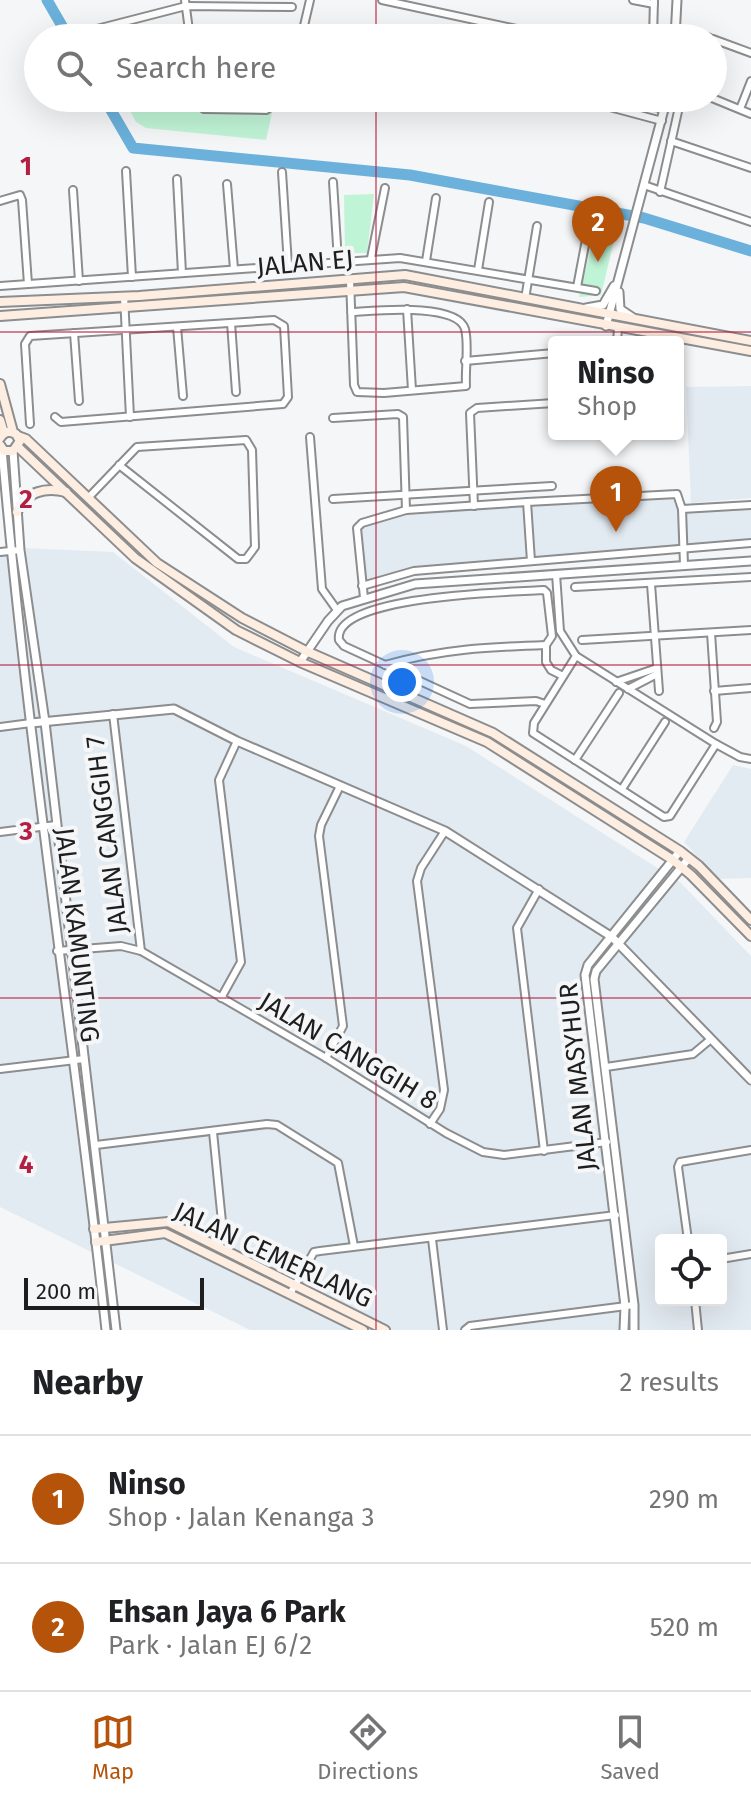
<!DOCTYPE html>
<meta charset="utf-8">
<style>
body{margin:0;font-family:"Fira Sans",sans-serif;background:#f6f6f6;color:#202124}
.controls{position:absolute;right:24px;bottom:24px;display:grid;overflow:hidden;border-radius:8px;box-shadow:0 8px 32px #0002}
.controls button{width:72px;height:72px;display:grid;place-items:center;padding:0;border:0;border-bottom:2px solid #e0e0e0;background:#fff;color:#202124;font:40px sans-serif}
.scale{position:absolute;left:24px;bottom:20px;width:180px;box-sizing:border-box;padding-left:8px;border:4px solid #1e1e1f;border-top:0;font-size:22px;line-height:28px;white-space:nowrap;color:#1e1e1f;-webkit-text-stroke:6px #f5f6f8;paint-order:stroke}
.you{position:absolute;left:402px;top:682px;width:28px;height:28px;margin:-20px;border:6px solid #fff;border-radius:50%;background:#1a73e8;box-shadow:0 0 0 12px #1a73e833}
.badge{display:grid;place-items:center;width:52px;height:52px;border-radius:50%;background:#b45309;color:#fff;font-size:26px;font-weight:700}
.pin{position:absolute;translate:-50% -66px;filter:drop-shadow(0 2px 4px #0008)}
.pin::after{content:'';position:absolute;top:42px;width:28px;height:24px;background:inherit;clip-path:polygon(0 0,100% 0,50% 100%)}
.popup{position:absolute;left:548px;top:336px;width:136px;height:104px;box-sizing:border-box;display:grid;place-content:center;border-radius:8px;background:#fff;filter:drop-shadow(0 2px 6px #0005);font-size:26px;white-space:nowrap;color:#757577}
.popup b{font-size:30px;color:#202124}
.popup::after{content:'';position:absolute;left:50%;top:100%;margin-left:-16px;border:16px solid transparent;border-top-color:#fff}
.list{margin:0;padding:0;list-style:none}
h2{display:flex;justify-content:space-between;align-items:center;height:104px;margin:0;padding:0 32px;font-size:34px}
h2 small{font-size:26px;font-weight:400;color:#757577}
.list li{display:grid;grid-template-columns:52px 1fr auto;gap:24px;align-items:center;box-sizing:border-box;height:128px;padding:0 32px;border-top:2px solid #e0e0e0}
.list b{display:block;font-size:30px;white-space:nowrap}
.list p{margin:0;font-size:26px;white-space:nowrap;color:#757577}
.list em{font-size:26px;font-style:normal;color:#757577}
.icon{flex:none;width:44px;height:44px;fill:none;stroke:currentColor;stroke-width:2;stroke-linecap:round;stroke-linejoin:round}
.map{position:relative;flex:none;width:751px;height:1330px;overflow:hidden}
.search{position:absolute;background:#fff;box-shadow:0 8px 32px #0002;left:24px;right:24px;top:24px;height:88px;display:flex;align-items:center;gap:20px;box-sizing:border-box;padding:0 28px;border-radius:44px;color:#757577;font-size:30px}
.sheet{height:360px;background:#fff}
nav{display:flex;justify-content:space-around;align-items:center;box-sizing:border-box;height:112px;border-top:2px solid #e0e0e0;background:#fff;font-size:22px;color:#757577}
nav a{display:grid;justify-items:center;gap:4px}
nav .on{color:#b45309}
.map>svg:first-child{display:block}
</style>
<div class="map">
<svg width="751" height="1330" viewBox="0 0 751 1330">
<rect width="100%" height="100%" fill="#f5f6f8"/>
<g fill="#e3ebf2" fill-rule="evenodd">
<path d="M751,386v112l-60,5 -5,-116z"/>
<path d="M676,496l4,15 71,-4v35l-338,27 -48,14 -5,-55 48,-16z"/>
<path d="M0,547l113,5 121,95 232,99 215,137 70,73v374h-501l-250,-123zM661,1240h60v60h-60z"/>
<path d="M733,765l18,4v109l-33,1 -34,-37z"/>
</g>
<g fill="#c0f4d6">
<path d="M123,98h72l2,14 75,1 -6,27 -120,-12 -10,-6z"/>
<path d="M374,194l-7,59h-22l-1,-58z"/>
<path d="M597,223l20,5 -16,67 -22,2z"/>
</g>
<g fill="none" stroke-linecap="round" stroke-linejoin="round">
<g stroke="#6bb1db" stroke-width="11">
<path d="M47,0l22,38"/>
<path d="M104,98l29,50 277,27 234,43 107,33"/>
</g>
<defs>
<g id="minor">
<path d="M185,0l5,38"/>
<path d="M382,0l176,38"/>
<path d="M633,0l21,4"/>
<path d="M89,31l97,-25 106,1"/>
<path d="M696,33l14,5"/>
<path d="M306,38l-3,-8 7,-30"/>
<path d="M653,38l1,-38"/>
<path d="M713,39l38,14"/>
<path d="M198,98l1,7 5,4 62,1 3,-2 3,-10"/>
<path d="M493,98c17,3 40,14 53,0"/>
<path d="M576,98l86,23"/>
<path d="M712,98l39,16"/>
<path d="M641,104l24,5"/>
<path d="M740,109l11,-28"/>
<path d="M671,141l80,27"/>
<path d="M126,171l6,106"/>
<path d="M282,172l6,93"/>
<path d="M177,179l5,94"/>
<path d="M333,182l5,79"/>
<path d="M227,184l7,85"/>
<path d="M644,185l107,37"/>
<path d="M73,190l6,91"/>
<path d="M660,192l21,-94"/>
<path d="M0,201l20,-6 2,5 6,84"/>
<path d="M371,258l14,-70"/>
<path d="M426,261l10,-63"/>
<path d="M478,270l11,-68"/>
<path d="M350,280l4,105 3,7 27,1 82,-7c-1,-18 3,-41 -1,-57 -8,-27 -92,-18 -114,-17"/>
<path d="M0,286l400,-28 196,33"/>
<path d="M577,287l11,-58"/>
<path d="M124,296l6,121"/>
<path d="M525,299l12,-73"/>
<path d="M407,309l5,81"/>
<path d="M231,323l5,69"/>
<path d="M177,327l6,69"/>
<path d="M74,333l5,68"/>
<path d="M617,342l1,-14"/>
<path d="M465,361l89,-8"/>
<path d="M333,418l65,-4 5,3 3,93"/>
<path d="M30,424l-5,-80 5,-8 244,-16 10,6 4,71 -5,7 -222,18 -6,-5"/>
<path d="M310,437l12,152 15,21"/>
<path d="M88,498l49,-51 109,-7 6,10 3,97 -9,12h-8l-119,-94"/>
<path d="M333,499l219,-13"/>
<path d="M527,502l150,-8 5,15 2,56"/>
<path d="M474,506l-4,-93 7,-5 77,-5"/>
<path d="M682,509l69,-4"/>
<path d="M0,552l20,-2"/>
<path d="M556,574l4,57 16,25 140,88 24,13 11,2"/>
<path d="M651,584l8,107"/>
<path d="M362,586l52,-15 337,-28"/>
<path d="M575,587l176,-10"/>
<path d="M364,598l-7,-70 5,-5 44,-13 121,-8 4,59"/>
<path d="M711,633l6,89 -3,6"/>
<path d="M582,640l169,-10"/>
<path d="M576,656l-42,67 -1,10 131,84 6,-1 46,-72"/>
<path d="M385,665c56,-16 104,-18 161,-20"/>
<path d="M616,682l41,-14"/>
<path d="M628,689l29,-15"/>
<path d="M714,691l37,-3"/>
<path d="M545,704l-9,-3 -66,3 -126,-58 -5,-6c-7,-45 173,-48 205,-50l3,3 5,43 -6,9v17l5,8 12,6"/>
<path d="M113,714l28,237"/>
<path d="M0,727l31,-4"/>
<path d="M575,760l44,-67"/>
<path d="M622,789l43,-67"/>
<path d="M0,832l56,-7"/>
<path d="M539,889l-22,39 27,223"/>
<path d="M57,951l64,-5 20,5 185,107 120,75 37,19 21,3 103,-13"/>
<path d="M221,998l20,-36 -22,-182 18,-39"/>
<path d="M326,1058l17,-32 -24,-190 2,-11 19,-39"/>
<path d="M606,1067l87,-13 18,-15"/>
<path d="M0,1069l84,-10"/>
<path d="M430,1124l10,-15 4,-19 -27,-209 4,-13 24,-37"/>
<path d="M213,1132l10,100 -4,15"/>
<path d="M96,1145l171,-21 10,1 61,38 16,83"/>
<path d="M432,1239l11,91"/>
<path d="M688,1240l-10,-73 2,-5 71,-12"/>
<path d="M721,1259l30,-5"/>
<path d="M290,1294l24,-42 6,-1 296,-36"/>
<path d="M695,1300l3,30"/>
<path d="M465,1330l5,-4 164,-21"/>
</g>
<g id="tertiary">
<path d="M675,38l2,-38"/>
<path d="M619,292l1,17 12,8"/>
<path d="M586,308l17,-3 11,-19"/>
<path d="M606,326l61,-228"/>
<path d="M2,449c25,295 72,587 104,881"/>
<path d="M13,451l7,99 25,172 71,608"/>
<path d="M300,662l28,-41 14,-15 73,-22 336,-23"/>
<path d="M31,723l143,-14 63,32 208,90 167,106 139,143"/>
<path d="M624,1330l1,-24 -40,-331 3,-10 92,-114"/>
<path d="M634,1330v-25l-40,-326 2,-8 93,-113"/>
</g>
<g id="secondary">
<path d="M0,302l139,-6 266,-21 346,66"/>
<path d="M0,316l404,-29 347,64"/>
<path d="M0,384l13,48"/>
<path d="M0,420l4,13"/>
<path d="M18,436l8,3 131,124 85,55 64,33 187,82 187,118 19,15 52,54"/>
<path d="M0,438c4,-6 9,-8 16,-4l4,7 -7,10h-9l-4,-6"/>
<path d="M18,447l117,111 101,72 64,32 187,80 186,118 18,15 60,61"/>
<path d="M17,512c9,-21 29,-25 49,-20"/>
<path d="M94,1229l74,-7 217,108"/>
<path d="M96,1242l69,-9 198,97"/>
</g>
</defs>
<use href="#minor" stroke="#8c8d8e" stroke-width="10"/>
<use href="#tertiary" stroke="#8c8d8e" stroke-width="11"/>
<use href="#secondary" stroke="#8c8d8e" stroke-width="12"/>
<use href="#minor" stroke="#fff" stroke-width="6"/>
<use href="#tertiary" stroke="#fff" stroke-width="7"/>
<use href="#secondary" stroke="#feeee2" stroke-width="8"/>
</g>
<path fill="none" stroke="#b21f42" stroke-width="2" stroke-opacity="0.55" d="M376,0v38M376,98v1232M0,332h751M0,665h751M0,998h751"/>
<g text-anchor="middle" dominant-baseline="central" stroke-width="8" stroke-linejoin="round" paint-order="stroke">
<g font-size="26" fill="#1e1e1f" stroke="#f5f6f8">
<text transform="translate(305 263) rotate(-5)">JALAN EJ</text>
<text transform="translate(107 835) rotate(-97)">JALAN CANGGIH 7</text>
<text transform="translate(77 935) rotate(83)">JALAN KAMUNTING</text>
<text transform="translate(348 1051) rotate(31)">JALAN CANGGIH 8</text>
<text transform="translate(578 1077) rotate(-96)">JALAN MASYHUR</text>
<text transform="translate(273 1255) rotate(25)">JALAN CEMERLANG</text>
</g>
</g>
<g font-size="26" text-anchor="middle" font-weight="bold" fill="#b21f42" stroke="#f5f6f8" stroke-width="8" stroke-linejoin="round" paint-order="stroke">
<text x="26" y="175">1</text>
<text x="26" y="508">2</text>
<text x="26" y="840">3</text>
<text x="26" y="1173">4</text>
</g>
</svg>
<div class="controls">
<button><svg class="icon" aria-label="locate" viewBox="0 0 24 24"><circle cx="12" cy="12" r="6"/><path d="M12 2v4M12 18v4M2 12h4M18 12h4"/></svg></button>
</div>
<div class="scale">200 m</div>
<div class="you"></div>
<div class="pin badge" style="left:616px;top:532px">1</div>
<div class="popup"><b>Ninso</b>Shop</div>
<div class="pin badge" style="left:598px;top:262px">2</div>
<div class="search"><svg class="icon" aria-label="search" viewBox="0 0 24 24"><circle cx="10" cy="10" r="6"/><path d="M15 15l6 6"/></svg>Search here</div>
</div>
<section class="sheet">
<h2>Nearby<small>2 results</small></h2>
<ul class="list">
<li><span class="badge">1</span><div><b>Ninso</b><p>Shop · Jalan Kenanga 3</p></div><em>290 m</em></li>
<li><span class="badge">2</span><div><b>Ehsan Jaya 6 Park</b><p>Park · Jalan EJ 6/2</p></div><em>520 m</em></li>
</ul>
</section>
<nav>
<a class="on"><svg class="icon" aria-label="map" viewBox="0 0 24 24"><path d="M3 6l6-2 6 2 6-2v14l-6 2-6-2-6 2zM9 4v14M15 6v14"/></svg>Map</a>
<a><svg class="icon" aria-label="directions" viewBox="0 0 24 24"><path d="M12 3l9 9-9 9-9-9zM9 14v-3h6M13 9l2 2-2 2"/></svg>Directions</a>
<a><svg class="icon" aria-label="saved" viewBox="0 0 24 24"><path d="M7 4h10v16l-5-4-5 4z"/></svg>Saved</a>
</nav>
